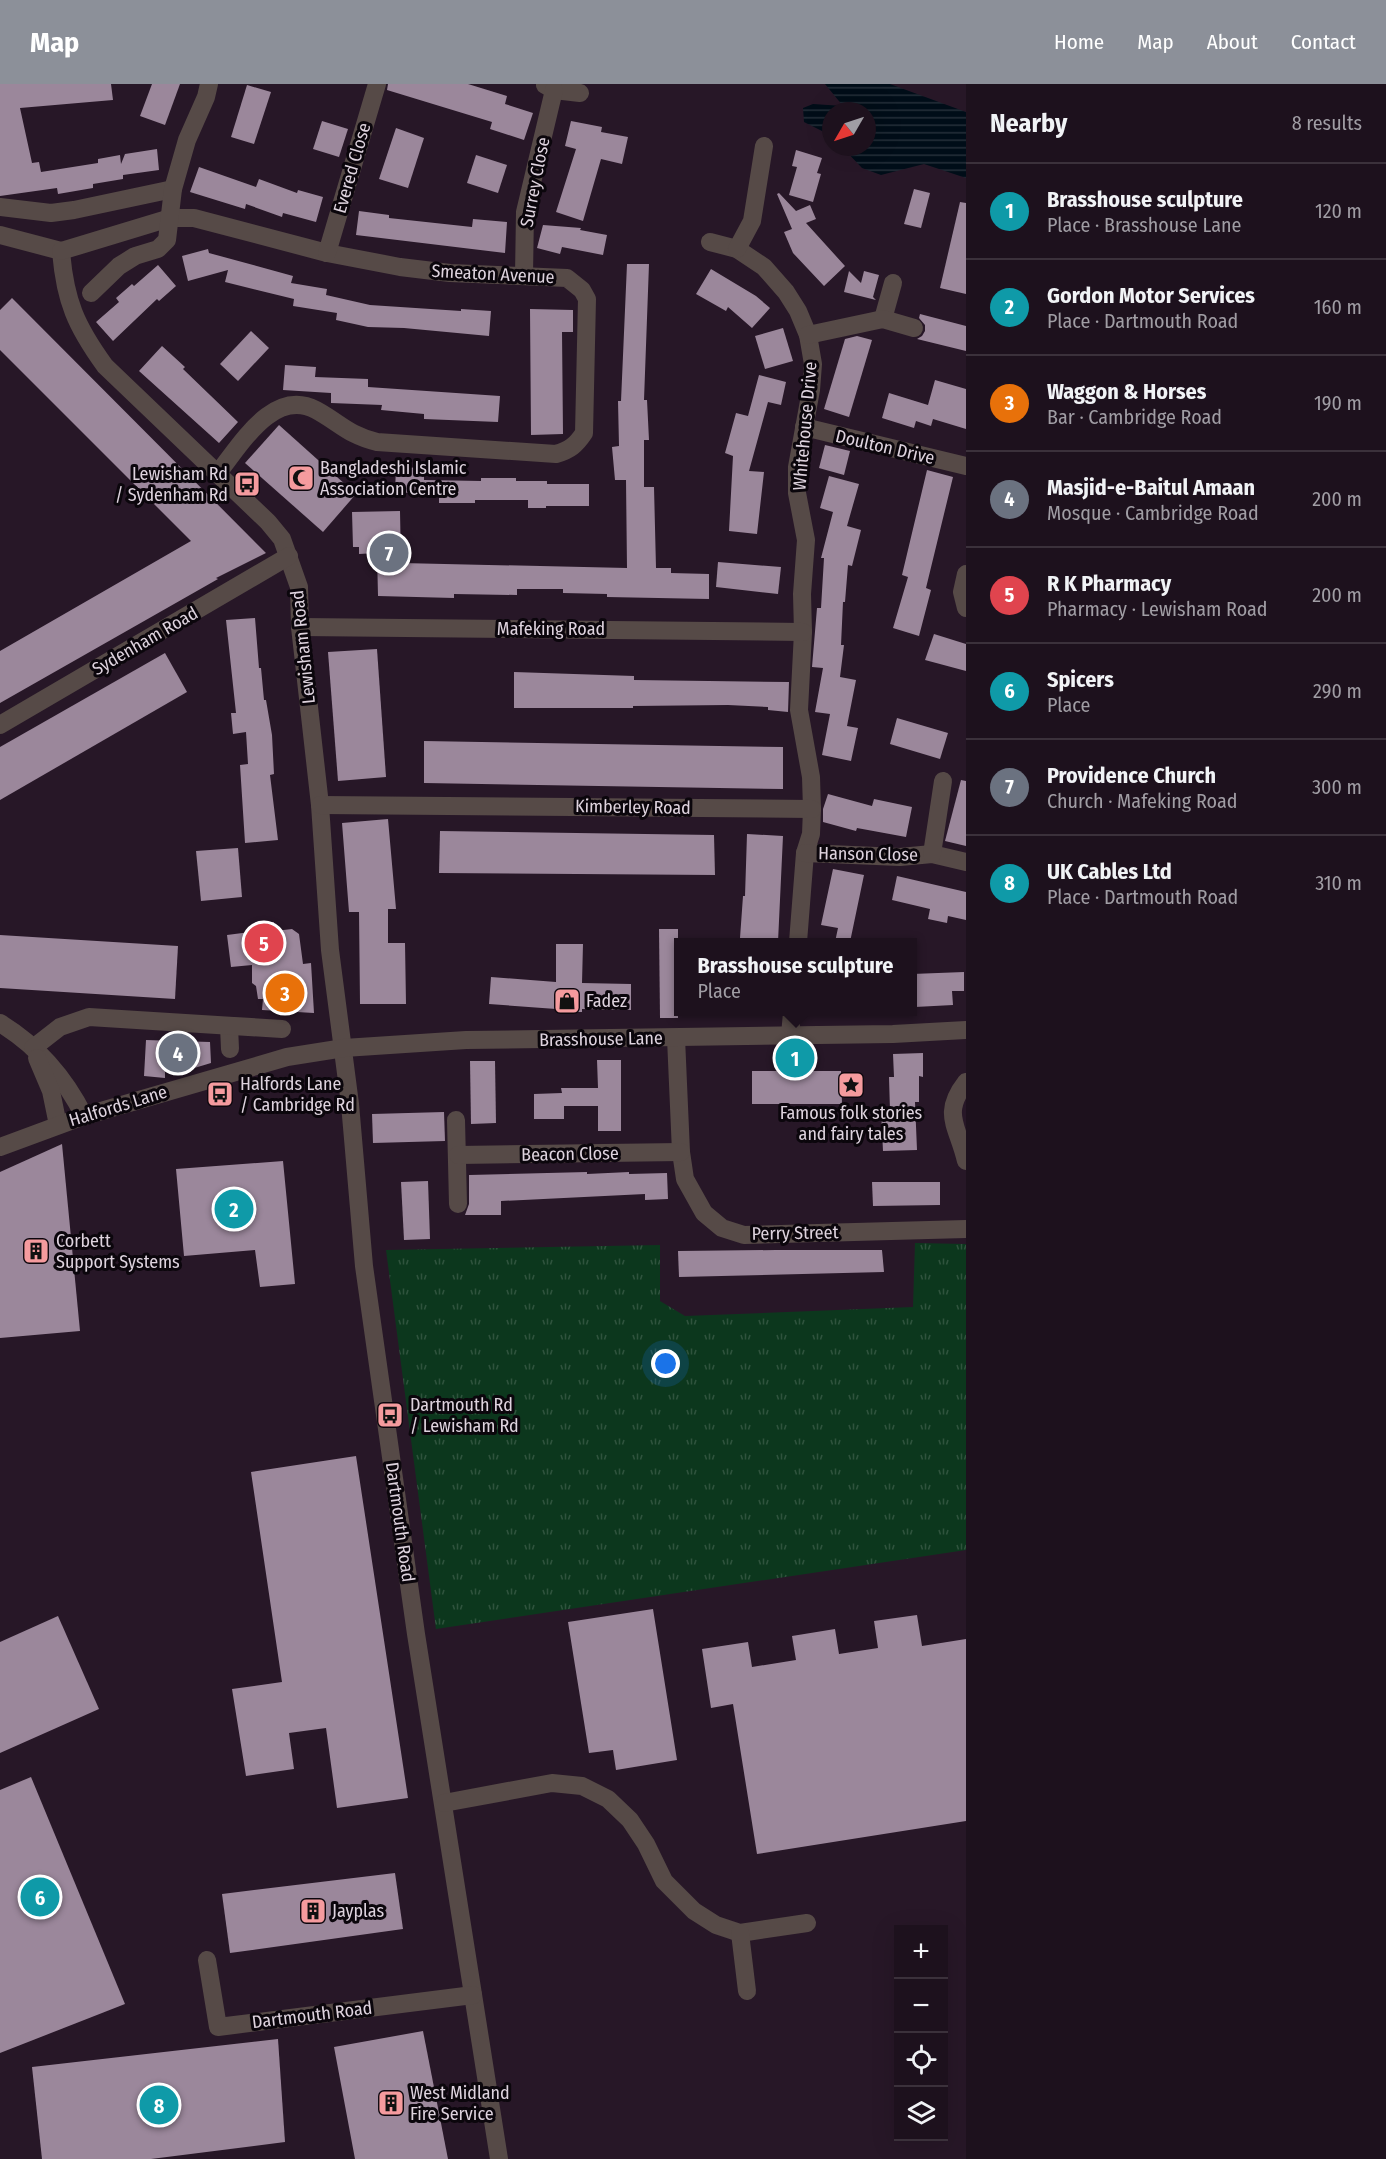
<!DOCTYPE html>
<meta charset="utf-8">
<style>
body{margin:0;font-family:"Fira Sans Condensed",sans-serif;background:#251a26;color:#f1f3f6}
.controls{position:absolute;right:18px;bottom:18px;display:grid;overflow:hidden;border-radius:0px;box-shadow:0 6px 24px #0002}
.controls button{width:54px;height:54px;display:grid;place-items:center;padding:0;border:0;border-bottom:2px solid #3b313b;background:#1d111d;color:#f1f3f6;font:30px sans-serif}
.compass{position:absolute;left:822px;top:18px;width:54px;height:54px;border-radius:50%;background:#1d111d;box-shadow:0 6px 24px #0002;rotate:231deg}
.you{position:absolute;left:666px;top:1280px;width:21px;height:21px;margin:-15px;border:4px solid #fff;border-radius:50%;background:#1a73e8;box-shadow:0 0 0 9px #1a73e833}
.badge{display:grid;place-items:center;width:39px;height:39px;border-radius:50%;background:#8c9099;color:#fff;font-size:20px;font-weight:700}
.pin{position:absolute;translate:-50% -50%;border:3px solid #fff;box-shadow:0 2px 6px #0006}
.popup{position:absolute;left:674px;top:854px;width:243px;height:78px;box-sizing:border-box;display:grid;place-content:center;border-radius:0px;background:#1d111d;filter:drop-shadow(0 2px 4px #0005);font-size:20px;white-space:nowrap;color:#a09da4}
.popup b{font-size:22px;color:#f1f3f6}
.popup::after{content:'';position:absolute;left:50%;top:100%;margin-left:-12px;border:12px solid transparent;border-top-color:#1d111d}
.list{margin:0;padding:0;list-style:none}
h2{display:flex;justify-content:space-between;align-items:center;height:78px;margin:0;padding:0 24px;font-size:26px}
h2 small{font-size:20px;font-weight:400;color:#a09da4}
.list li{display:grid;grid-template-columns:39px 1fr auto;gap:18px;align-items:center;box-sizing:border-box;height:96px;padding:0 24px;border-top:2px solid #3b313b}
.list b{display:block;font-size:22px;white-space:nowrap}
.list p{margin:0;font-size:20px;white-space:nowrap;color:#a09da4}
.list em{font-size:20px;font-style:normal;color:#a09da4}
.icon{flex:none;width:33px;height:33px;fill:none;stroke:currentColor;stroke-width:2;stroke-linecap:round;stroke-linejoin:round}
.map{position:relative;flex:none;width:966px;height:2075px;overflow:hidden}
header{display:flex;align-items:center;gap:36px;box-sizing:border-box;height:84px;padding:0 30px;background:#8c9099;color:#fff}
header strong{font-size:28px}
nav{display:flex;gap:33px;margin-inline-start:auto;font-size:21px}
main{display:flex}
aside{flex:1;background:#1d111d}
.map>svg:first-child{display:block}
</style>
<header>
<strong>Map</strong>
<nav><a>Home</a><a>Map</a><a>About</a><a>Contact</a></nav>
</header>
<main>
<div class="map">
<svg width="966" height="2075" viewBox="0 0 966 2075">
<defs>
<pattern id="park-tufts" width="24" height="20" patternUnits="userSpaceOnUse" patternTransform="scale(1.5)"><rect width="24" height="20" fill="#0c371d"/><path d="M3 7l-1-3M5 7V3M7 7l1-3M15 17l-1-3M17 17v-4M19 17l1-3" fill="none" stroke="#2f533d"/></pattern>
<pattern id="water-rules" width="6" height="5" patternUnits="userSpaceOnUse" patternTransform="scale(1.5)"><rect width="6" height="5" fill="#000d18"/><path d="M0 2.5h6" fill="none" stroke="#252f39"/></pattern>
</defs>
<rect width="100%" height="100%" fill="#271727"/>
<path fill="url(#park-tufts)" d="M915,1159l51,1v306l-530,79 -50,-379 274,-5v56l25,15 228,-9z"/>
<path fill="url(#water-rules)" d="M825,0h65l76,28v66l-42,-14 -43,11 -19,-7 -20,-21h25v-36h-36v27l-7,-6 -20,-10 -1,-14 10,-4 30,2z"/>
<g fill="#9b879b">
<path d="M0,0h111l2,16 -93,8 12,55 7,-1 2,10 57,-9v-4l22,-4 1,9 4,-10 32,-5 2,21 -36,5v4l-30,5v4l-35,6 -1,-6 -57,8z"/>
<path d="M152,0h28l-15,41 -25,-9z"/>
<path d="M388,0h80l39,12 -2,8 28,9 -9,27 -34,-11 2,-7 -105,-32z"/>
<path d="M247,1l24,7 -17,52 -23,-7z"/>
<path d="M322,37l26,8 -9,28 -26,-8z"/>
<path d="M571,37l31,6 -1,5 27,5 -6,27 -21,-5 -18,62 -27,-9 20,-63 -11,-3z"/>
<path d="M396,44l28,10 -16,50 -29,-9z"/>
<path d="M796,66l26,8 -5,15 4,1 -8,28 -24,-7 8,-28 -5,-1z"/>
<path d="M476,71l31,10 -9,28 -31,-10z"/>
<path d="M199,83l57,20 3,-8 38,14 1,-3 25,7 -7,25 -33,-9 -1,4 -36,-13 -1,5 -55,-17z"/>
<path d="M914,105l16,4 -9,35 -17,-4z"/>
<path d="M779,109l17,18 14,-6 6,14 -10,4 39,43 -21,20 -31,-33 -9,-21 8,-3 -15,-35z"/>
<path d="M960,118l6,1v91l-26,-6z"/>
<path d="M359,127l30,4v3l83,9 1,-8 34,3 -2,31 -149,-18z"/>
<path d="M543,141l38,3 -1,2 27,5 -4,20 -41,-8 -2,7 -23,-6z"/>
<path d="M208,165l1,4 84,23 -2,7 36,6 -1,6 44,10 91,6v-2l30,2 -2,25 -85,-8 -36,-1 -32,-7 1,-7 -44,-7 1,-7 -69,-17 3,-12 -40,11 -6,-25z"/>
<path d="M627,180h22l-5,136h3l2,40h-5v47h10l2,81h15v5l38,1v25l-102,-2v-3l-44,-1v-4h-46v6l-63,-1v4l-76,-2 -1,-43 -18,1v-7h-6l-1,-35 48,-1 1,52 226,5 -1,-88h-11l-3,-33 7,-1 -1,-45h3z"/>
<path d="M158,181l18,21 -17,15 -2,-2 -44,42 -17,-19 23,-20 -3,-4 16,-14 2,2z"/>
<path d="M711,185l45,27 14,12 -18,20 -24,-21 -2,4 -30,-17z"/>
<path d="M849,187l12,12 3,-12 15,4 -6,22 3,3 -32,-8z"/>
<path d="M12,214l254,255 -50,25 2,1 -218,124v-52l191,-110 -191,-191v-40z"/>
<path d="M530,225l43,1v22h-11l1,102 -32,1z"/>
<path d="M920,230l46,12v25l-49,-12 5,-3 3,-5v-6l-6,-7z"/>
<path d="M783,244l10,33 -28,8 -10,-33z"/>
<path d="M251,247l18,17 -31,33 -18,-17z"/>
<path d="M857,252l15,4 -23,77 -25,-8 21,-70z"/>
<path d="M162,262l23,21 -2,2 55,53 -19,21 -80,-72z"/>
<path d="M285,281l31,2 -1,10 53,2v8l132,9 -2,26 -74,-3v-5l-43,-4 1,-5 -51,-2v-10l-48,-3z"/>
<path d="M759,291l27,7 -5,23 -13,-3 -19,69 15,1 -7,62 -28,-3 4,-75 -8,-3 11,-40 12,3z"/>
<path d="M935,296l31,9v40l-33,-10 -2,7 -15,-5 -2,7 -32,-10 7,-25 39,12z"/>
<path d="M279,341l77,69 -33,38 -78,-69z"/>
<path d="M825,361l25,6 -6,24 -25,-7z"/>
<path d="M396,383l28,1v12l57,1v-3h35v3h31v3h42v22h-43v2h-18v-8h-53v3h-36v-8l-44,-3z"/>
<path d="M927,386l26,7 -27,111 5,2 -12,46 -26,-8 15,-51 -6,-2z"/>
<path d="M829,392l30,8 -12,42 14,4 -9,36 -4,-1 -3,37h-2l-2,43h3l-4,32 16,3 -9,46 11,2 -7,33 -29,-6 8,-41 -15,-2 8,-44 -11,-1 5,-59h4l3,-50h-3l12,-46 -13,-4z"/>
<path d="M718,478l63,5 -3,27 -62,-7z"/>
<path d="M255,534l4,50h2l3,32h2l6,35 2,39 -4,1 8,65 -33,3 -5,-78 8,-1 -2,-32 -13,2 -2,-21h5l-10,-93z"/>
<path d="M934,550l32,10v27l-41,-11z"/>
<path d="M377,565l9,128 -48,4 -10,-129z"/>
<path d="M165,569l22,39 -187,108v-53z"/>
<path d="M514,588l120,4v4l155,2 -1,30 -20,-2v-3l-40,-2 -95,1v2h-119z"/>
<path d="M897,634l51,15 -8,26 -50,-15z"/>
<path d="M424,657l359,6v42l-359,-6z"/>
<path d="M961,696l5,1v65l-21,-5z"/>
<path d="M828,710l44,12 2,-7 38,8 -6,30 -49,-9 -1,3 -33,-9v-13z"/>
<path d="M388,735l8,90h-8v34h17l1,61h-46l-1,-92h-10l-7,-89z"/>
<path d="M440,747l274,4 1,40 -276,-2z"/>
<path d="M747,750l36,2 -5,106h-30v-3l-8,-1 3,-42h2z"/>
<path d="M238,764l4,49 -41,4 -5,-50z"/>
<path d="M833,785l31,6 -14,67h-15l3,-14 -17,-3z"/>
<path d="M897,792l69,16v28l-18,-4 -1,7 -19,-4 2,-10 -38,-9z"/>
<path d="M274,838l1,9 17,-2 7,5 4,30 8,-1 3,50 -52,-3 1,-11h-5l-2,-13 -4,-3v-18l-21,2 -4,-32 31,-4v-7z"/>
<path d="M659,845h19v89h-18z"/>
<path d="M0,851l178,11 -3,53 -175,-11z"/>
<path d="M556,860h27l-1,39 49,1v26l-49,-1v3h-26v-3l-67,-5 2,-27 65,5z"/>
<path d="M964,888v19h-12l1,14 -38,2 -3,-33z"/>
<path d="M146,956l64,2 1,21 -30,9 -16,-1v7l-21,-2z"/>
<path d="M923,969v24l-4,-1v26h-4l2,48 -34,1 -2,-40h9l-1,-34h5l-1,-23z"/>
<path d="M597,976h24v71h-23v-25h-34v13h-30v-25l28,-1 -1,-5h37z"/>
<path d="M470,977h25l1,62 -25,1z"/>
<path d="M752,987h89l1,33h-90z"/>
<path d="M444,1028l1,29 -72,2 -1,-29z"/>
<path d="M62,1060l18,187 -80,7v-166z"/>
<path d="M283,1077l12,123 -35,3 -5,-37 -71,6 -8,-87z"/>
<path d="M587,1088v2l42,-2v2l38,-1 1,26 -23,1v-6l-144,7v14h-36l4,-11v-29z"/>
<path d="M428,1097l2,58 -26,1 -3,-58z"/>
<path d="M872,1098h68v23l-67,1z"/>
<path d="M776,1166h106l2,22 -205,5 -1,-26z"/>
<path d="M356,1372l52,342 -71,10 -11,-80 -37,5 5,36 -48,7 -14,-87 50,-7 -31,-210z"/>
<path d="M653,1525l24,151 -61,10 -3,-20 -24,3 -21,-131z"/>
<path d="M917,1531l5,31 44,-7v182l-209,33 -24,-150 -22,4 -9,-59 46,-7 4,25 44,-7 -4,-24 43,-7 4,25 39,-6 -4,-27z"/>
<path d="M58,1532l41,93 -99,44v-111z"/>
<path d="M31,1693l94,227 -125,49v-263z"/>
<path d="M395,1789l8,56 -173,24 -8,-59z"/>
<path d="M423,1947l25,128h-93l-21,-112z"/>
<path d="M278,1955l7,103 -134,17h-109l-10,-92z"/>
</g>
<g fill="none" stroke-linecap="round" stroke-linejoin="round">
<g stroke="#564a47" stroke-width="18">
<path d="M545,1l9,5 26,3"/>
<path d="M0,123l51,6 23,-3 99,-21"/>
<path d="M0,151l61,16c4,50 15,75 44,115l163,156 14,17 17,48 1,40 20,178 10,145 20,154 14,162 52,368 83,525"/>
<path d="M710,158l27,7 27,18 22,25 12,19 10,24 5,29 -2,26 -14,77v26l9,47 -4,54 1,38 -4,78 12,67 1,32 -1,25 -6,19 -7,89"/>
<path d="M737,165l15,-28 12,-75"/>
<path d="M61,167l109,-33h24l133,35 73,14 50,6 117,5 15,12 5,9 -3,134c-8,12 -14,17 -28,21l-179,-12c-29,-7 -37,-19 -61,-32 -43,-23 -76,36 -99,64"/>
<path d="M327,169l50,-169"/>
<path d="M524,191l1,-63 29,-122"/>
<path d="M91,209l28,-27 16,-10 23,-7 9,-9 6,-51 14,-49 19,-43 3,-13"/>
<path d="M883,235l10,-36"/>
<path d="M808,251l75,-16 31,9"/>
<path d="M804,343l162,39"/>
<path d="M966,490l-4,18 4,16"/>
<path d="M300,543l503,5"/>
<path d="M0,641l289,-169"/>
<path d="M320,721l492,4"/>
<path d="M805,769l95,4 32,-3 34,8"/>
<path d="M932,770l11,-73"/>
<path d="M0,939c36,22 65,55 84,93"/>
<path d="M229,942l1,23"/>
<path d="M790,952l2,-24"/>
<path d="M676,954l5,114 4,27 19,34 18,15 22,7 222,-6"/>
<path d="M33,964l27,-21 29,-10 193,12"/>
<path d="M37,974l14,33 7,34"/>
<path d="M966,998c-25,32 -8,44 0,79"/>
<path d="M456,1036l2,84"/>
<path d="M0,1063l84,-31 203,-59 57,-9 122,-8 427,-6 73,-4"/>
<path d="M458,1071l223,-3"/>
<path d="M444,1719l108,-20 30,3 26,13 22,21 16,24 18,37 30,30 22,14 24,8 67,-10"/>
<path d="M740,1849l7,58"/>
<path d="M207,1876l11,67 255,-32"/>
</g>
</g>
<defs>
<symbol id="mosque-square" viewBox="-11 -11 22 22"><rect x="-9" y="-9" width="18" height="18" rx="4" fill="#f59b9e" stroke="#0b060c"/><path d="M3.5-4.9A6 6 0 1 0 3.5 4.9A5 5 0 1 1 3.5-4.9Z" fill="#111"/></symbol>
<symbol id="bus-square" viewBox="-11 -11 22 22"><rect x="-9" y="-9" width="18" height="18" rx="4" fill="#f59b9e" stroke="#0b060c"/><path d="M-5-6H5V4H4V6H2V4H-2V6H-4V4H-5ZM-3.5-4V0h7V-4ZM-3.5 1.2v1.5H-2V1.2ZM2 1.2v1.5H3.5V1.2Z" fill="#111"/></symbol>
<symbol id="shop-square" viewBox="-11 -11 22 22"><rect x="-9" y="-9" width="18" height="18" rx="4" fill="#f59b9e" stroke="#0b060c"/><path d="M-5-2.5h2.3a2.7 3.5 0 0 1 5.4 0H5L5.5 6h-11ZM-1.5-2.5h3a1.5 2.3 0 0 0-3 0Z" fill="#111"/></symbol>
<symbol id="sight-square" viewBox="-11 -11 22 22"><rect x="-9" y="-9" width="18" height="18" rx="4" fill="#f59b9e" stroke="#0b060c"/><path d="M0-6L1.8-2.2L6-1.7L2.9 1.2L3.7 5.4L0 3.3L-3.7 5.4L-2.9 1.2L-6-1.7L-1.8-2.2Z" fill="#111"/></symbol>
<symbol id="building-square" viewBox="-11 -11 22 22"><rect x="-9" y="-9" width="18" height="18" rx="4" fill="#f59b9e" stroke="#0b060c"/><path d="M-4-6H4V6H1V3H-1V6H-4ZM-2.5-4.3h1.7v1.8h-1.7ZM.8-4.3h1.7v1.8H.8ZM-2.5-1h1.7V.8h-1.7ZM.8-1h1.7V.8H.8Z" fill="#111"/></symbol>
</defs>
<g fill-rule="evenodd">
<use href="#mosque-square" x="286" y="379" width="30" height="30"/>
<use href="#bus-square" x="232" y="385" width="30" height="30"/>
<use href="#shop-square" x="552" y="902" width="30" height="30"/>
<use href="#sight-square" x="836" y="986" width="30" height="30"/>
<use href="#bus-square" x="205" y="995" width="30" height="30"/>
<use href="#building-square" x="21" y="1152" width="30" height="30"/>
<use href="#bus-square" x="375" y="1316" width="30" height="30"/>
<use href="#building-square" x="298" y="1812" width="30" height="30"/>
<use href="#building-square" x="376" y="2004" width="30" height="30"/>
</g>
<g text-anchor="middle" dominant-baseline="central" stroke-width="6" stroke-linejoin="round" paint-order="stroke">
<g font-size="18" fill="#ded3de" stroke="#0b060c">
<text transform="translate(352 84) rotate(-74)">Evered Close</text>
<text transform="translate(535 98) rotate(-79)">Surrey Close</text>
<text transform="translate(493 190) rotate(3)">Smeaton Avenue</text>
<text transform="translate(805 342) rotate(-85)">Whitehouse Drive</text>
<text transform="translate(885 363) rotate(13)">Doulton Drive</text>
<text x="551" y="545">Mafeking Road</text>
<text transform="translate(145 557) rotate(-30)">Sydenham Road</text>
<text transform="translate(303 563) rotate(-96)">Lewisham Road</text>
<text transform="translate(633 723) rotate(1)">Kimberley Road</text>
<text transform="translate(868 770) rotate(1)">Hanson Close</text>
<text transform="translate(601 955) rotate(-1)">Brasshouse Lane</text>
<text transform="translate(118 1022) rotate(-17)">Halfords Lane</text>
<text transform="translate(570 1070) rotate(-1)">Beacon Close</text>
<text transform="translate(795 1149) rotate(-1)">Perry Street</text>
<text transform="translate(400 1438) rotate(82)">Dartmouth Road</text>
<text transform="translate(312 1931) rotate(-7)">Dartmouth Road</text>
</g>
<g font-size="18" fill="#ded3de" stroke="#0b060c" text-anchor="start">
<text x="320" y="384">Bangladeshi Islamic<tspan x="320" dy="21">Association Centre</tspan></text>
<text x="228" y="390" text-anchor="end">Lewisham Rd<tspan x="228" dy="21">/ Sydenham Rd</tspan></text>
<text x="586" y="917">Fadez</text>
<text x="240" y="1000">Halfords Lane<tspan x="240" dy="21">/ Cambridge Rd</tspan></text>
<text x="851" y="1029" text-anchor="middle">Famous folk stories<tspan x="851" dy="21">and fairy tales</tspan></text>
<text x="56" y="1157">Corbett<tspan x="56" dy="21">Support Systems</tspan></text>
<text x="410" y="1321">Dartmouth Rd<tspan x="410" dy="21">/ Lewisham Rd</tspan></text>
<text x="332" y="1827">Jayplas</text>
<text x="410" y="2009">West Midland<tspan x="410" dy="21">Fire Service</tspan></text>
</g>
</g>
</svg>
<div class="controls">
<button>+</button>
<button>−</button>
<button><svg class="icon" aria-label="locate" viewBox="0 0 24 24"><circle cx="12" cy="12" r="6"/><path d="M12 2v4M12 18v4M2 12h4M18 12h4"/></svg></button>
<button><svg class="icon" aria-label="layers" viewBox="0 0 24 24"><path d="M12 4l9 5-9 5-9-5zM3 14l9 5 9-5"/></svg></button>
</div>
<svg class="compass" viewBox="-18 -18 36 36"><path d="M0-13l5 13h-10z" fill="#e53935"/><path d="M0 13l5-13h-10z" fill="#a09da4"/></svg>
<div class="you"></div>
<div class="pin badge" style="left:795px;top:974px;background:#0f9aa8">1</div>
<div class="popup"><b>Brasshouse sculpture</b>Place</div>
<div class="pin badge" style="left:234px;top:1125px;background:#0f9aa8">2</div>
<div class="pin badge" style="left:285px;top:909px;background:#e8710a">3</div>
<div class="pin badge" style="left:178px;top:969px;background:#6b7280">4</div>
<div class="pin badge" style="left:264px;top:859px;background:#e0444e">5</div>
<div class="pin badge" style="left:40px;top:1813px;background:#0f9aa8">6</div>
<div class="pin badge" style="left:389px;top:469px;background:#6b7280">7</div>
<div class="pin badge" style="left:159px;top:2021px;background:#0f9aa8">8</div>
</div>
<aside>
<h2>Nearby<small>8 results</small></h2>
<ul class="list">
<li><span class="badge" style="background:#0f9aa8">1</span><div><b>Brasshouse sculpture</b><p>Place · Brasshouse Lane</p></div><em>120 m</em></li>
<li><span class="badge" style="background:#0f9aa8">2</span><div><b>Gordon Motor Services</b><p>Place · Dartmouth Road</p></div><em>160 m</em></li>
<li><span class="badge" style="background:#e8710a">3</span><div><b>Waggon &amp; Horses</b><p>Bar · Cambridge Road</p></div><em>190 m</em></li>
<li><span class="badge" style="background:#6b7280">4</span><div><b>Masjid-e-Baitul Amaan</b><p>Mosque · Cambridge Road</p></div><em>200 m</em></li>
<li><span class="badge" style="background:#e0444e">5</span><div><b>R K Pharmacy</b><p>Pharmacy · Lewisham Road</p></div><em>200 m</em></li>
<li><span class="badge" style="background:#0f9aa8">6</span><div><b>Spicers</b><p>Place</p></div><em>290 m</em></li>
<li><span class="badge" style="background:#6b7280">7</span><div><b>Providence Church</b><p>Church · Mafeking Road</p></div><em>300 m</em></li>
<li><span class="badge" style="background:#0f9aa8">8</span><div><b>UK Cables Ltd</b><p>Place · Dartmouth Road</p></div><em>310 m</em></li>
</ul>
</aside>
</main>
